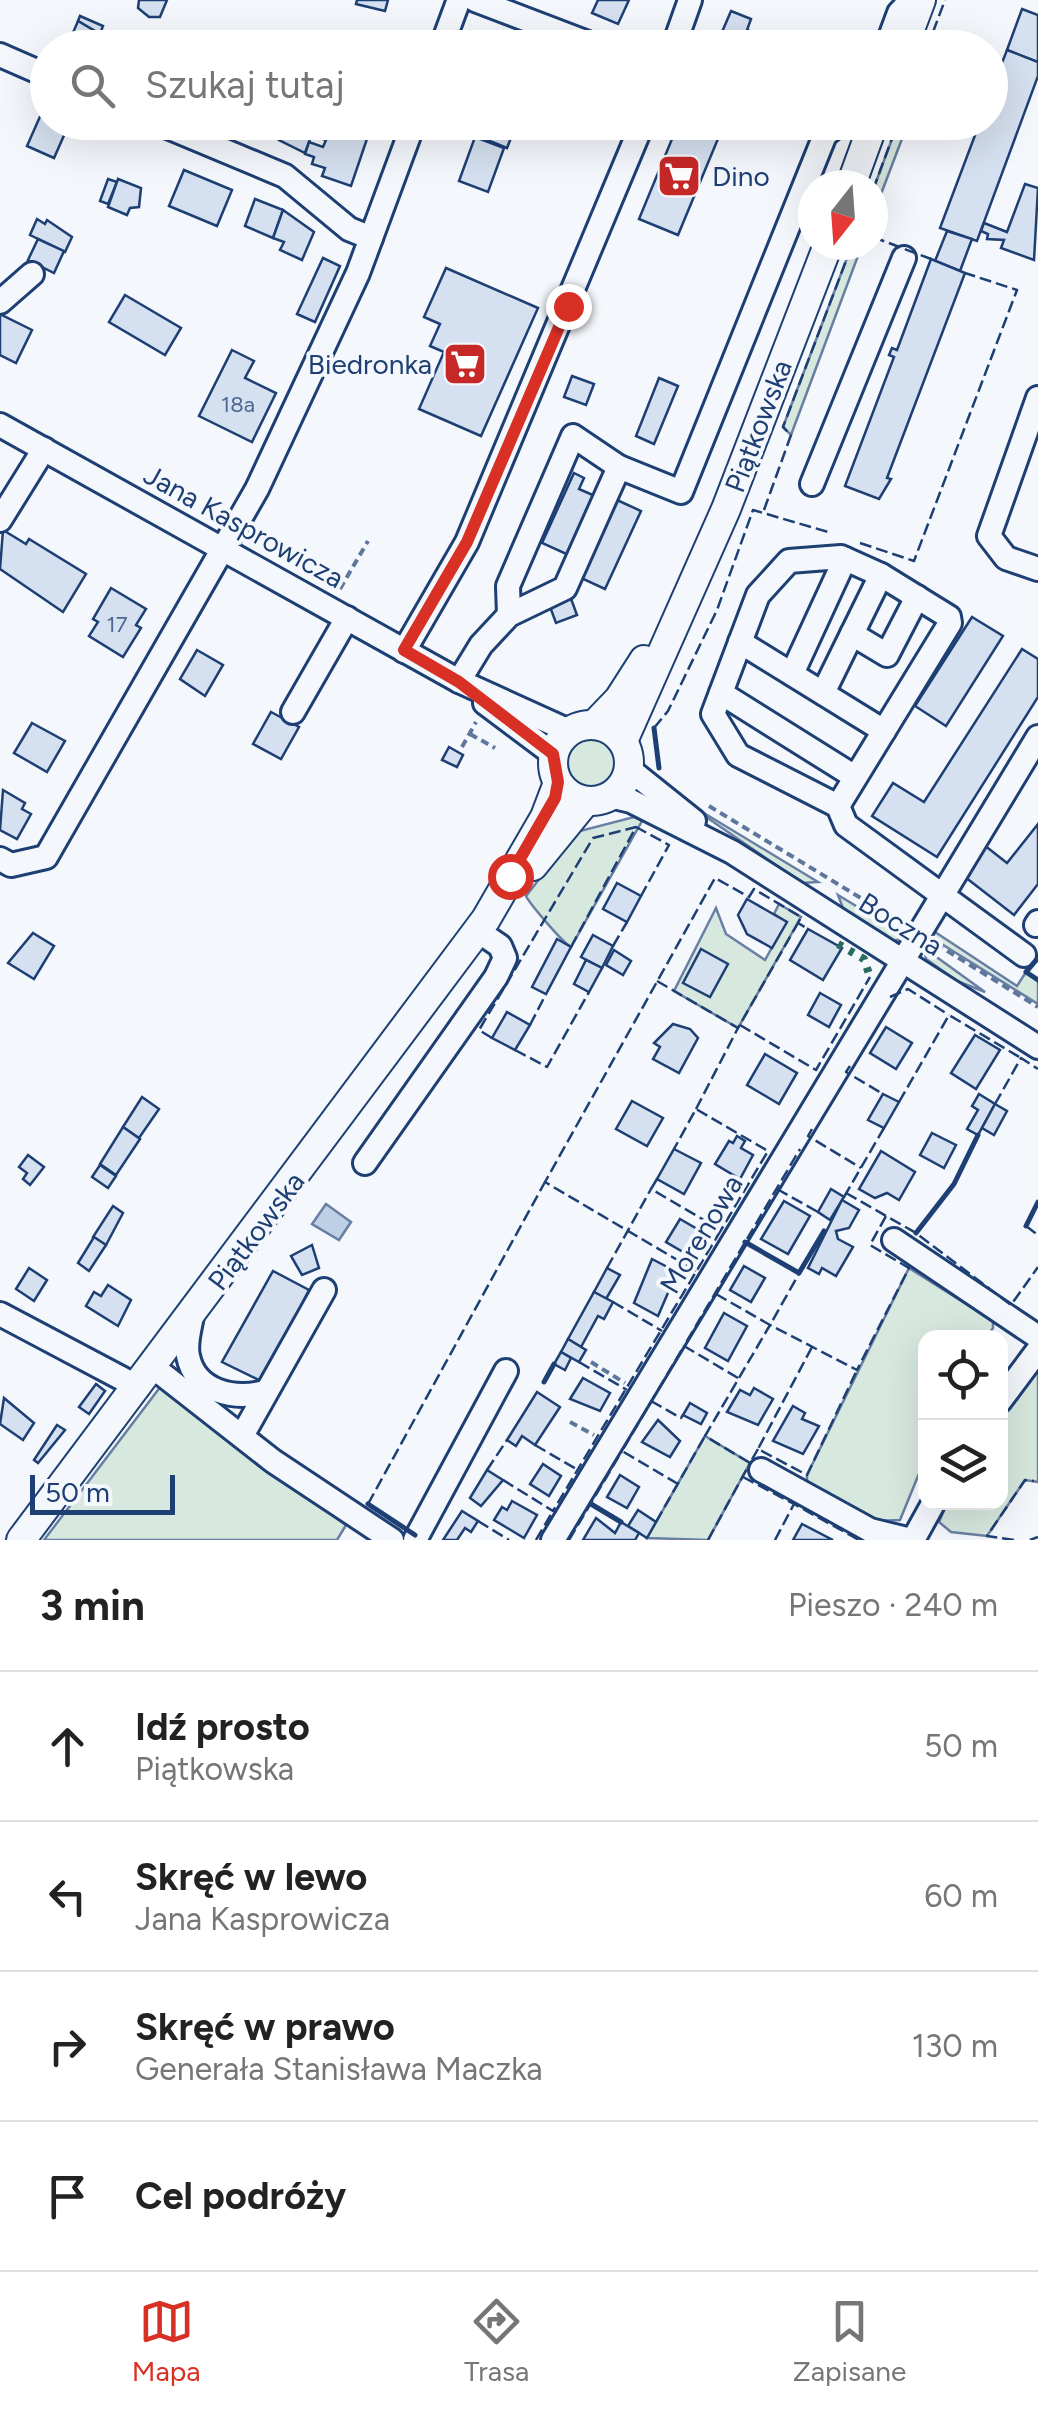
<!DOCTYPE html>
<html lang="pl">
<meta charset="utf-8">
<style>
body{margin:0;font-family:Figtree,sans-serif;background:#f6f6f6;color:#222}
.controls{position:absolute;right:30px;bottom:30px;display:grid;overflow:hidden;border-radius:20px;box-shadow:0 10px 40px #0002}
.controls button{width:90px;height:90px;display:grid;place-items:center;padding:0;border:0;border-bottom:2px solid #e0e0e0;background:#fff;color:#222;font:50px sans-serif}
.compass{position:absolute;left:798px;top:170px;width:90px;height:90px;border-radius:50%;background:#fff;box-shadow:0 10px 40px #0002;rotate:197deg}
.scale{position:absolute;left:30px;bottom:25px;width:145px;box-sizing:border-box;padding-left:10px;border:5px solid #1d3f73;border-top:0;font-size:28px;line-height:35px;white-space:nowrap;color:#1d3f73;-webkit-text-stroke:8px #f4f7fb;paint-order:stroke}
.stop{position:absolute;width:30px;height:30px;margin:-22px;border:8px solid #d93025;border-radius:50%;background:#fff}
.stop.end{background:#d93025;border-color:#fff;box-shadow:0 2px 10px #0008}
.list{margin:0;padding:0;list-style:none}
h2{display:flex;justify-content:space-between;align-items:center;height:130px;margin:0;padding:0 40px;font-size:42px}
h2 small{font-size:32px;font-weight:400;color:#767676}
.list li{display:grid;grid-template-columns:65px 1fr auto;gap:30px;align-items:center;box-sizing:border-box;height:150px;padding:0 40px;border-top:2px solid #e0e0e0}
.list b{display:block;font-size:38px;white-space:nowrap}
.list p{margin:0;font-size:32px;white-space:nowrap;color:#767676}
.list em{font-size:32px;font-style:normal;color:#767676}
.icon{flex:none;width:55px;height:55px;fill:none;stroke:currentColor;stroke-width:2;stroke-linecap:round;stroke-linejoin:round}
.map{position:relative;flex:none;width:1038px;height:1540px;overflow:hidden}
.search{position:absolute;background:#fff;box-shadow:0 10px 40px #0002;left:30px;right:30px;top:30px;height:110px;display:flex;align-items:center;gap:25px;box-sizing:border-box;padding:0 35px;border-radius:55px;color:#767676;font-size:38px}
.sheet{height:730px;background:#fff}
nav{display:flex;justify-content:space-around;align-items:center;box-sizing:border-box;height:140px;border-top:2px solid #e0e0e0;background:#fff;font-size:28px;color:#767676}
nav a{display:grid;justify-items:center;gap:5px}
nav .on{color:#d93025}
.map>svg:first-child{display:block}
</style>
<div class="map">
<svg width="1038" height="1540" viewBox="0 0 1038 1540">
<rect width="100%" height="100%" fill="#f4f7fb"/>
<g fill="#d7e8df" stroke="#687fa3" stroke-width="2.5">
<path d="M898,123h10l-35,92v-25z"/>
<path d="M852,245h10l-71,190 -8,-8z"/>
<circle cx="591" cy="763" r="24"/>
<path d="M677,797l12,7 129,78 -16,1z"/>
<path d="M634,817l8,4 -71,126c-9,-5 -41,-43 -45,-51l50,-64z"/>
<path d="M838,895l69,42 -14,4 -49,-30z"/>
<path d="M779,904l22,13 -63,111 -64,-37 42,-83 10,26 39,26 21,-38 -12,-8z"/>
<path d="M935,932l82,54 9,-14 12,8v24l-106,-66z"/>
<path d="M924,948l61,44 -28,-11 -31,-22z"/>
<path d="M909,1268l84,53v7l-7,9 -60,1 -1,121 -25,61 -26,1 -67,-37v-9z"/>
<path d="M1038,1364v118l-13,-2 -38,56 -36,-4 -12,-10 8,-19 53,-1 1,-86z"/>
<path d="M161,1386l185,139 -9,15h-293z"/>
<path d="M705,1436l45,27 -42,77 -61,-2z"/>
</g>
<path fill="#bed0e5" stroke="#687fa3" stroke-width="2.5" d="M326,1204l25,18 -12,18 -27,-16z"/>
<g fill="#d5e0f0" stroke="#1d3f73" stroke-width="2.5">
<path d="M139,0h28l-7,17h-11l-11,-9z"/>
<path d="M357,0h31l-3,11 -29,-7z"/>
<path d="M598,0h31l-11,24 -26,-11z"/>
<path d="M1022,9l16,6v47l-31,-12z"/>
<path d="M731,11l20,8 -4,11 12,5 -5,13h-16l-19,-9z"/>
<path d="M80,16l23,10 -3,8 -22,-13z"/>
<path d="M78,21l22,13 -6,14 -27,-1z"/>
<path d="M1007,50l31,12v14l-61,165 -37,-13 40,-106h10v-29z"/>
<path d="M42,112l6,2v8l21,2 -15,34 -27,-12z"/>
<path d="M285,122l31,1 -11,30 -26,-13z"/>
<path d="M326,122h22l22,8 -19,56 -29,-10 3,-8 -13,-4 2,-7 -9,-3 4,-12 14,5 3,-7 -6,-2z"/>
<path d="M461,122h39l14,8 -7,18 -47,-19z"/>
<path d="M679,122h13l28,12 -42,101 -39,-16z"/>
<path d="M475,137l29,11 -16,44 -29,-11z"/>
<path d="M184,170l48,20 -15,36 -48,-20z"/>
<path d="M108,179l9,3 -9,22 -8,-3z"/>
<path d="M118,179l23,9 -2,19 -9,1 -3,7 -19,-8z"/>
<path d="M1025,184l13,4 -4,72 -33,-12 3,-8 -17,-1 1,-5 -7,-3 3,-8 23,9z"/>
<path d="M255,199l28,11 -10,28 -28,-12z"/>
<path d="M283,210l31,22 -12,28 -22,-10 4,-8 -11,-4z"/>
<path d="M37,219l8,5 2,-4 25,17 -7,15 -35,-17z"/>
<path d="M947,231l25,8 -12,32 -25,-10z"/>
<path d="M38,239l26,12 -10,22 -26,-13z"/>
<path d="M323,258l17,8 -25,56 -18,-8z"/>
<path d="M931,259l34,14 -78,205 4,1 -12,20 -34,-13 49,-129 -5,-2 3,-7 5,2z"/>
<path d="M446,268l92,40 -57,128 -62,-27 25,-57 -14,-6 10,-22 -16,-7z"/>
<path d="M125,295l56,33 -16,27 -56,-33z"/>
<path d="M0,314l32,16 -16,33 -16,-8z"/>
<path d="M232,350l22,11 -9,17 31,15 -24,49 -53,-26z"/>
<path d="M572,376l22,8 -8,21 -22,-8z"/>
<path d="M659,378l19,8 -24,58 -18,-8z"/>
<path d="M574,473l10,5 -5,11 16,7 -22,61 -31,-14z"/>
<path d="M617,500l24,11 -36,78 -24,-11z"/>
<path d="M3,530l23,14 3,-5 57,35 -23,38 -63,-43z"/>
<path d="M111,588l35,21 -10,16 5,3 -18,29 -34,-21 9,-14 -5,-3z"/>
<path d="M570,596l7,19 -21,8 -7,-19z"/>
<path d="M972,617l31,19 -57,90 -31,-20z"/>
<path d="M1022,649l16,10v38l-101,160 -65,-41 21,-33 31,19z"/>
<path d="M197,650l26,15 -18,31 -25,-17z"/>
<path d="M271,712l28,15 -18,32 -28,-15z"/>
<path d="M32,723l33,18 -18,31 -33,-19z"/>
<path d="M449,747l14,8 -6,12 -15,-7z"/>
<path d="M3,790l22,13 -3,6 9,5 -14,25 -17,-9z"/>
<path d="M1038,824v60l-24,31 -58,-45 23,-29 28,22z"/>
<path d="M617,883l24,13 -14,26 -24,-13z"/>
<path d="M747,899l40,23 -15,26 -25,-14 -9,-19z"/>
<path d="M808,929l34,19 -19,32 -33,-20z"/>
<path d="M33,933l21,13 -20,33 -26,-16z"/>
<path d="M593,935l20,11 -11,22 -21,-11z"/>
<path d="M557,939l14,8 -25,47 -14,-7z"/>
<path d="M701,949l27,15 -18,33 -27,-14z"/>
<path d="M614,950l17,11 -8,14 -17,-10z"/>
<path d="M586,960l16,8 -13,24 -15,-8z"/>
<path d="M820,993l21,12 -12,22 -21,-12z"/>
<path d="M507,1012l23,13 -15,25 -23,-12z"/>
<path d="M673,1024l17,5 8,9 -19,35 -26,-14 7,-12 -6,-4z"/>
<path d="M886,1027l26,16 -16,26 -26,-16z"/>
<path d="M975,1035l25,15 -24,39 -25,-16z"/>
<path d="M765,1054l32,19 -18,31 -32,-19z"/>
<path d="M883,1094l16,8 -15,26 -16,-8z"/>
<path d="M979,1094l16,10 -17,31 -11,-6 11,-19 -6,-4z"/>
<path d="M142,1097l17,12 -20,29 -16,-11z"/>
<path d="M632,1101l31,17 -16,28 -31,-17z"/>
<path d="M995,1104l12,7 -13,24 -12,-7z"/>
<path d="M123,1127l17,12 -24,36 -16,-11z"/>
<path d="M932,1133l24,12 -12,23 -24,-13z"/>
<path d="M737,1136l8,5 -4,7 12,7 -13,24 -25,-15 14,-23 4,2z"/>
<path d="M674,1149l27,14 -17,31 -27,-15z"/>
<path d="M881,1151l34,21 -16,28 -12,-7 -12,5 -16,-9z"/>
<path d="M28,1155l16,12 -14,18 -7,-6 4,-6 -8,-6z"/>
<path d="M100,1165l16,11 -8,12 -16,-11z"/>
<path d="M831,1189l13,8 -14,23 -12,-8z"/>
<path d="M842,1200l17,10 -10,18 -13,3 2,8 15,8 -17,29 -14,-8 -3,6 -11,-6z"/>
<path d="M784,1201l26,15 -22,38 -27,-15z"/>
<path d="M113,1206l10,7 -17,32 -13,-8z"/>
<path d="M680,1219l24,14 -14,23 -24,-14z"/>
<path d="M94,1237l12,8 -17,26 -11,-8z"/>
<path d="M312,1245l7,23 -17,7 -11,-19z"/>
<path d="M652,1259l25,13 -19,44 -24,-13z"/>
<path d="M744,1266l21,12 -14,24 -21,-12z"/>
<path d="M29,1268l18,12 -13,21 -18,-12z"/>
<path d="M607,1268l13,7 -14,24 -12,-7z"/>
<path d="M273,1271l36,19 -46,92 -41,-20z"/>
<path d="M108,1285l23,15 -13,26 -32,-20 8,-14 7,4z"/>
<path d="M594,1292l19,10 -9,17 -6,-3 -17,31 -13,-8z"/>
<path d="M724,1313l23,13 -19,35 -23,-13z"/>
<path d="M568,1339l18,11 -7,12 -18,-10z"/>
<path d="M561,1352l10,6 -6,12 -11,-6z"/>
<path d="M583,1378l27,15 -10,18 -30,-12z"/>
<path d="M96,1384l9,7 -16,23 -10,-7z"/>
<path d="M754,1388l19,11 -15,26 -31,-13 13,-22 10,5z"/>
<path d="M537,1392l23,15 -25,38 -13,-9 -6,10 -9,-6z"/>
<path d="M4,1398l30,25 -11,17 -23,-16z"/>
<path d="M690,1403l17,10 -6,11 -18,-9z"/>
<path d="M793,1406l12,7 -3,6 17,7 -16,28 -30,-13z"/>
<path d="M658,1420l22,21 -10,16 -28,-15z"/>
<path d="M57,1425l8,5 -27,33 -4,-3z"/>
<path d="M543,1464l18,12 -12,20 -19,-12z"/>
<path d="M487,1470l16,10 -22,26 -11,-8z"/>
<path d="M620,1475l19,12 -12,21 -20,-11z"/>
<path d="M512,1501l25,14 -13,23 -30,-18 8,-13 5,3z"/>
<path d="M638,1510l18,12 -9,16 -19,-12z"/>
<path d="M462,1511l16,10 -7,11 -6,-4 -8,12h-14z"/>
<path d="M596,1518l19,15 6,-11 18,11 -4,7h-52z"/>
<path d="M802,1524l31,16h-40z"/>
</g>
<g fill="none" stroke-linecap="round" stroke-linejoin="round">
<defs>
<g id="minor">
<path d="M475,0l126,48"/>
<path d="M441,48l17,-46"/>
<path d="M673,48l17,-48"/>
<path d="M886,48l13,-35 12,-13"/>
<path d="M0,55l48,21"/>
<path d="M156,122l129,54 64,53 22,9"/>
<path d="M0,302l32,-28"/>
<path d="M1038,398l-49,138 17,22 32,11"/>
<path d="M0,425l459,256 110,50"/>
<path d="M812,484l92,-226"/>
<path d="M0,520l44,-71"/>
<path d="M509,615l-1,-29 65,-150 46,31"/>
<path d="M852,634l35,21 30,-58"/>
<path d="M740,642l144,89"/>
<path d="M404,651l63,-109 176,-420"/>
<path d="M792,674l53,-115"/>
<path d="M459,681l22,-36 28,-30 56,-27 54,-121 62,25 144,-357 16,-13"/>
<path d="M721,693l134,84"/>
<path d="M823,693l58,-118"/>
<path d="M485,703l68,51"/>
<path d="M293,712l54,-94"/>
<path d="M629,769l65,52"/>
<path d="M610,796l21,5 101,51 306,195"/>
<path d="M838,806l-100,-51 -25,-41 45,-119 31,-34 52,-4 40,18 68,42 1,6 -112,183 8,19 178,130"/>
<path d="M0,859l11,6 35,-8 211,-368 101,-216 56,-151"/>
<path d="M1036,925l2,-3"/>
<path d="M365,1163l131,-186 9,-19 -5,-12 -22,-15"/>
<path d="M894,1240l144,97"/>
<path d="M0,1314l138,73"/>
<path d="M192,1316c-2,12 -7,27 -4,40 7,36 46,44 77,36"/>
<path d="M153,1367l120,94 119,79"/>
<path d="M1000,1401l38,-51"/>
<path d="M242,1436l82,-146"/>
<path d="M761,1470l109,60 41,10"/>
<path d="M415,1540l91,-169"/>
<path d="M553,1540l485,-803"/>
<path d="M913,1540l21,-38"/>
</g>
<g id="major">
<path d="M903,48l18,-48"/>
<path d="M851,185l23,-63"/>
<path d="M595,724l24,-25 25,-39"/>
<circle cx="591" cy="763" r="38"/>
<path d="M623,741l103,-232 102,-264"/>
<path d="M533,866l53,-65"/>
<path d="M21,1540l465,-621 59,-102 13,-34"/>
</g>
</defs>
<use href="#minor" stroke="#1d3f73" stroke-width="28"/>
<use href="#major" stroke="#1d3f73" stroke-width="32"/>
<g stroke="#5e769c" stroke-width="4" stroke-dasharray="8 5" stroke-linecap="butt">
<path d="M340,589l28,-48"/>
<path d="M470,734l25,14"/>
<path d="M462,747l14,-25"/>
<path d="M709,806l193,117"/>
<path d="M936,944l102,63"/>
<path d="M591,1362l34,21"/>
<path d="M570,1422l24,13"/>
</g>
<use href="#minor" stroke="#f4f7fb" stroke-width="22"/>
<use href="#major" stroke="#f4f7fb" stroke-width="28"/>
<path stroke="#2c6c60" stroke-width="8" stroke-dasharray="5 8" stroke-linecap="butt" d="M838,944l26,15 6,18"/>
<g stroke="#1d3f73" stroke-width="2.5" stroke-dasharray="12 5" stroke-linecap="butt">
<path d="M927,48l18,-48"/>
<path d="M873,190l25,-68"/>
<path d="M873,237l58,22"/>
<path d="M764,510l27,-75 -8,-8 69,-182"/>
<path d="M860,543l54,18 103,-271 -52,-17"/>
<path d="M654,728l14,-17 49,-101 36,-100 75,22"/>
<path d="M613,946l14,-24"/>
<path d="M571,947l65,-120 33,18 -28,51"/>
<path d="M657,981l81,47 60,-105"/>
<path d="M890,997l18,-8 41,26"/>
<path d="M530,1025l16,-31"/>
<path d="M740,1025l76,45 54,-93"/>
<path d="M492,1038l-13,-8 114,-192 43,-11"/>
<path d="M515,1050l32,17 42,-75"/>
<path d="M850,1066l-4,6 37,22"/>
<path d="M899,1102l50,-87 72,43"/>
<path d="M995,1104l26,-46 17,11"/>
<path d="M696,1109l42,-81"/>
<path d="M812,1129l-4,7 53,32"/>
<path d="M657,1179l-6,10 70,41 47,-79 -72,-42 -22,40"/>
<path d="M777,1189l41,23"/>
<path d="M846,1193l70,40 95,72 27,-38"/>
<path d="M844,1197l40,-69"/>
<path d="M1026,1226l12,9"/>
<path d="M607,1268l44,-79"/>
<path d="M696,1271l-151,-89 170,-304 34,19 5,-8 47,28 -3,6 10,6"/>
<path d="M716,1294l54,31 30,-53"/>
<path d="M613,1302l49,29"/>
<path d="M812,1347l-54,102 49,26 50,-105"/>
<path d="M579,1362l48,28"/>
<path d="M738,1378l-54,-32 116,-197"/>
<path d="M651,1401l30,17 2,-3"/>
<path d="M535,1445l43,25"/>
<path d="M758,1449l-8,14 -45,-27 65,-111 87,45 52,-102 -39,-23 16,-29"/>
<path d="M487,1470l20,-30"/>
<path d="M743,1477l51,27"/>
<path d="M503,1480l50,31 168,-281"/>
<path d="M678,1484l-56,-33 62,-105"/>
<path d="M368,1504l177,-322"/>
<path d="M478,1521l31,19"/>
<path d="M656,1522l49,-86"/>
<path d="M536,1540l17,-29"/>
<path d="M569,1540l53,-89"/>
<path d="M708,1540l42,-77"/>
<path d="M775,1540l19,-36 65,36"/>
<path d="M1014,1540l-27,-4 38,-56 9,1"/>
<path d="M1030,1540l8,-3"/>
</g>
<g stroke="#1d3f73" stroke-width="5">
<path d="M654,728l5,40"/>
<path d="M1038,958l-12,14 12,8"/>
<path d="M1026,1226l12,-24"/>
<path d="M916,1233l38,-49 24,-49"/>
<path d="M745,1242l54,31 25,-42"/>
<path d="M544,1382l10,-18"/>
<path d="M368,1504l47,31"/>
<path d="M591,1504l30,18"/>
</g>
</g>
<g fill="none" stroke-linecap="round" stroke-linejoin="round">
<path stroke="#d93025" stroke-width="12" d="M510,876l45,-78 3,-16 -5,-28 -94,-72 -55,-32 63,-108 101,-236"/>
</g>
<defs>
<symbol id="supermarket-square" viewBox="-11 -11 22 22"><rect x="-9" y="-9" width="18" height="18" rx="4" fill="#c62828" stroke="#f4f7fb"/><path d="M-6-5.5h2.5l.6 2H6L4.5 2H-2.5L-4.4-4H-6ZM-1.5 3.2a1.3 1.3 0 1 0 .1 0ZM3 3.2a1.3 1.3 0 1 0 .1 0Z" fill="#fff"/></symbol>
</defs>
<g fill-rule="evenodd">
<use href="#supermarket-square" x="654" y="151" width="50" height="50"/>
<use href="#supermarket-square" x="440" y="339" width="50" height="50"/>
</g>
<g text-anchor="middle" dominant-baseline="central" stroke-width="8" stroke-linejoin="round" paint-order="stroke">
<g font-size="22" fill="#4b6792">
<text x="238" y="404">18a</text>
<text x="117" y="624">17</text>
</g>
<g font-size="28" fill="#1d3f73" stroke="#f4f7fb" text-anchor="start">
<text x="712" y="176">Dino</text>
<text x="432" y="364" text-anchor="end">Biedronka</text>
</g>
<g font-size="28" fill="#1d3f73" stroke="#f4f7fb">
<text transform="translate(758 426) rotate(-69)">Piątkowska</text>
<text transform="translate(244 526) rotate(29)">Jana Kasprowicza</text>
<text transform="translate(901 924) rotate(32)">Boczna</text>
<text transform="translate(256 1231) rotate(-53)">Piątkowska</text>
<text transform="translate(701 1234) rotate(-59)">Morenowa</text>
</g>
</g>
</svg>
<div class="controls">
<button><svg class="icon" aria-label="locate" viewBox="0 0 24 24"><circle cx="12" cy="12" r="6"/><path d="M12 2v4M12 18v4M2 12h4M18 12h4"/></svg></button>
<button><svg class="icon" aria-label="layers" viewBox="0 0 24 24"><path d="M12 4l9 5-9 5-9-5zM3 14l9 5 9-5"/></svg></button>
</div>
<svg class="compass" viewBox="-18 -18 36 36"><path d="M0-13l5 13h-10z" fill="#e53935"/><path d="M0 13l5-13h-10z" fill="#767676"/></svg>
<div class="scale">50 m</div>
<div class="stop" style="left:510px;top:876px"></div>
<div class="stop end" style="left:568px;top:306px"></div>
<div class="search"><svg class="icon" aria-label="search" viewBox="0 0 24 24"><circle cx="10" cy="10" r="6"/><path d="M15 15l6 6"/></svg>Szukaj tutaj</div>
</div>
<section class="sheet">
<h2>3 min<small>Pieszo · 240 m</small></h2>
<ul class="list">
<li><svg class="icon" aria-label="ahead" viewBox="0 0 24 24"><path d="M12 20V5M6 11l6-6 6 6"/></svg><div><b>Idź prosto</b><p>Piątkowska</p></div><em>50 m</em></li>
<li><svg class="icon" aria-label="left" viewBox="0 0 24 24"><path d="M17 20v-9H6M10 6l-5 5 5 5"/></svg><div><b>Skręć w lewo</b><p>Jana Kasprowicza</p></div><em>60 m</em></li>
<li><svg class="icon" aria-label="right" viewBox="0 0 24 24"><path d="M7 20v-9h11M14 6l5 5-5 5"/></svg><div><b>Skręć w prawo</b><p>Generała Stanisława Maczka</p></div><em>130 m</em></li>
<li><svg class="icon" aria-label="arrive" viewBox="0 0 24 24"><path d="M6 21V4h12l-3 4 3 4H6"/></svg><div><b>Cel podróży</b></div></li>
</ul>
</section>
<nav>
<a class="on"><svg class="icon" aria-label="map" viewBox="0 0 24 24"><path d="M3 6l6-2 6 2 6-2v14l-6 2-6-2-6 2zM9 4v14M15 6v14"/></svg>Mapa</a>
<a><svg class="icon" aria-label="directions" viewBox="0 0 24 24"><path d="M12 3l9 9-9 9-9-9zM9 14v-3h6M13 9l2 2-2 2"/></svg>Trasa</a>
<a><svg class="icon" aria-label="saved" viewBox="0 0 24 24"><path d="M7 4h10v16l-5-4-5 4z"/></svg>Zapisane</a>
</nav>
